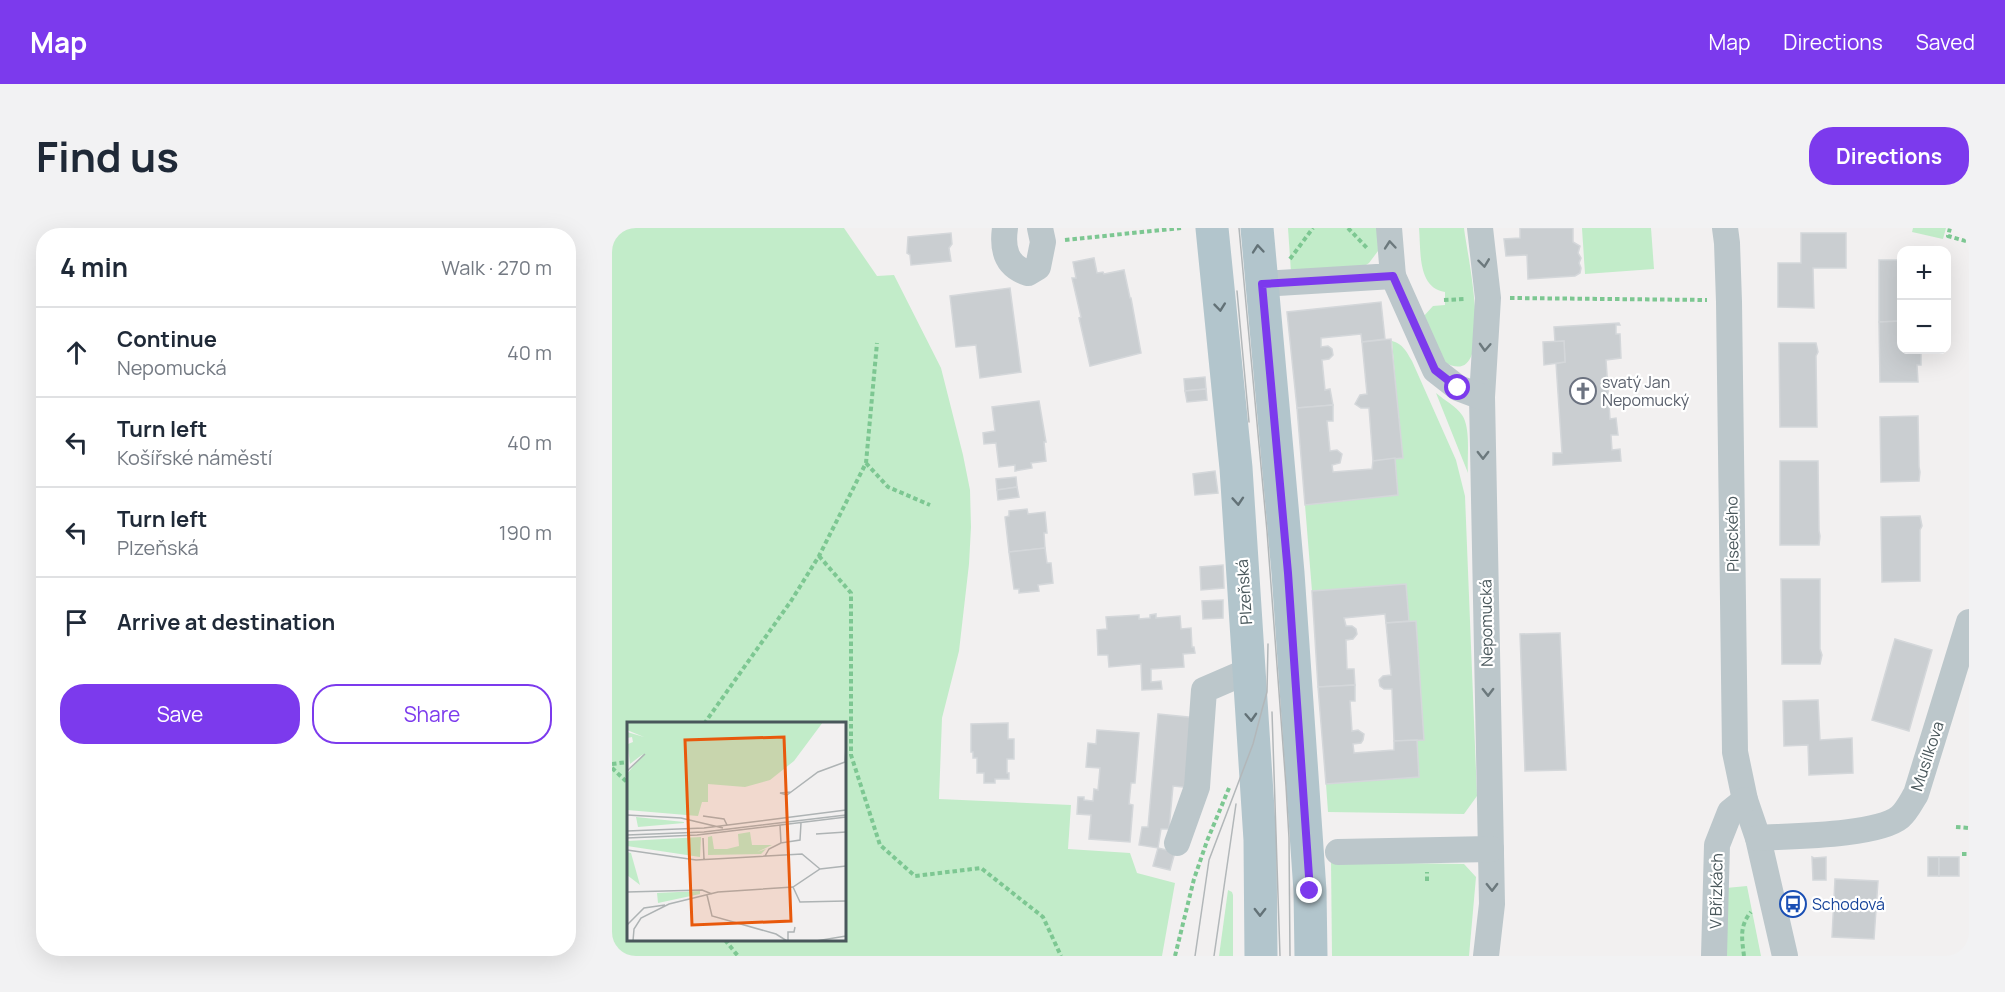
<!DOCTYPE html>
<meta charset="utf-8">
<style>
body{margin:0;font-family:Manrope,sans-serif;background:#f2f2f3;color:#1f2937}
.controls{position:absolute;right:18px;top:18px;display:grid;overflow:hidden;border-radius:12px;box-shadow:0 6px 24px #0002}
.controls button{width:54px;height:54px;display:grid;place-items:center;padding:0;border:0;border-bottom:2px solid #e0e1e3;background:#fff;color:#1f2937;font:30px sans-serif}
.stop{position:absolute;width:18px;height:18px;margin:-14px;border:4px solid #7c3aed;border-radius:50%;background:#fff}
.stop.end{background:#7c3aed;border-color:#fff;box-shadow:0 2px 6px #0008}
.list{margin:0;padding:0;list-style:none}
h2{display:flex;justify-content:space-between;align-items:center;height:78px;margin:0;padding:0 24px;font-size:26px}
h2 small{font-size:20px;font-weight:400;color:#747a83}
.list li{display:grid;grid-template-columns:39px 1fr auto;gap:18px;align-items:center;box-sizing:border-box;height:90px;padding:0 24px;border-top:2px solid #e0e1e3}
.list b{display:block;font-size:22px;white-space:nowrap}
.list p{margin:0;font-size:20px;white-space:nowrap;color:#747a83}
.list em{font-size:20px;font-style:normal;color:#747a83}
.actions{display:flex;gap:12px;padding:18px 24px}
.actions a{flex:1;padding:14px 0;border:2px solid #7c3aed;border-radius:24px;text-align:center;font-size:21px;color:#7c3aed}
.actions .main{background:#7c3aed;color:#fff}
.icon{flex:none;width:33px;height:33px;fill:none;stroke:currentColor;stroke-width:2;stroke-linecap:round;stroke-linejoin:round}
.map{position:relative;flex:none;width:1357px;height:728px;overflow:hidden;border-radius:24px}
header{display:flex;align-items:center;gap:36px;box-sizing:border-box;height:84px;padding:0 30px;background:#7c3aed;color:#fff}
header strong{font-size:28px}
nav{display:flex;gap:33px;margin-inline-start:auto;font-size:21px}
.intro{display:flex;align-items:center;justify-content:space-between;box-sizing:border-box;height:144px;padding:0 36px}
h1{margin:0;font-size:42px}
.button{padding:15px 27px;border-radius:24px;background:#7c3aed;color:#fff;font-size:21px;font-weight:700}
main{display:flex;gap:36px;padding:0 36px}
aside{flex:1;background:#fff;border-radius:24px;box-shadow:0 6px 24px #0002}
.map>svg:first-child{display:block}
</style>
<header>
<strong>Map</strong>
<nav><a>Map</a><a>Directions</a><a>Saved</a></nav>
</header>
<div class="intro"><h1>Find us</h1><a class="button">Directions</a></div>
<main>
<aside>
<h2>4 min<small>Walk · 270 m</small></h2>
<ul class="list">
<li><svg class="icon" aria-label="ahead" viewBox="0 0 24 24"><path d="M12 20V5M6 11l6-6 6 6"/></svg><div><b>Continue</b><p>Nepomucká</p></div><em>40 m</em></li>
<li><svg class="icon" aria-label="left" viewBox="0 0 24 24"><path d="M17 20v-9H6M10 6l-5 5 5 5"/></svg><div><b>Turn left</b><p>Košířské náměstí</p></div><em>40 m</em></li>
<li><svg class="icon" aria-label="left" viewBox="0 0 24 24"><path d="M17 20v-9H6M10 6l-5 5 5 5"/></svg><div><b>Turn left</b><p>Plzeňská</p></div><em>190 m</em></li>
<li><svg class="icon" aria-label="arrive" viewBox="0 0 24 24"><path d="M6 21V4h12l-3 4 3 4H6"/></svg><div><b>Arrive at destination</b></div></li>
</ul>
<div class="actions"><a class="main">Save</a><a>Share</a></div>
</aside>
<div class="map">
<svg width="1357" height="728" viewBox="0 0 1357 728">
<rect width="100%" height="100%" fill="#f2f0f0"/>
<g fill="#c2ecc9" fill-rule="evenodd">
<path d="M0,0h232l33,48 17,-1 47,93 22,87 7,35 1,37 -2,37 -10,87 -17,67 -3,81 132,6 -3,44 62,4 7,20 38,10 -13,73h-550zM16,496h216v216h-216z"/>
<path d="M676,0h92l1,19 -12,16 -9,6 -69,3z"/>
<path d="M807,0h45c2,21 35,166 -20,134l-21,-45 10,-11 12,-1v-13c-28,-4 -24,-42 -26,-64z"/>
<path d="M970,0h69l3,41 -69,5z"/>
<path d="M1301,0h33l-3,11 -31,-7z"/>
<path d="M780,113c11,3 14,10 20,20l44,99 9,36 12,300 -13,18 -136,-2 -2,-28 93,-7 -2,-37 7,-1 -8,-118h-7l-3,-37 -94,7 -7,-86 93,-10 -3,-36 7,-2z"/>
<path d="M824,165c8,7 20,13 26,22 9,13 5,42 6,58z"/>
<path d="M719,634l133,2 12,13 -7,79h-137z"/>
<path d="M1135,658l14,70h-35v-68z"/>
<path d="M616,662l4,2 1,3v61h-14z"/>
</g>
<g fill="#caced1" stroke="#d4d7da" stroke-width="1.5">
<path d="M908,0h53v14l7,4 -2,7 3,5 -2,5 2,5 -1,5 -5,3 -47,3 -1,-24 -21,1 -2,-17 16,-1z"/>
<path d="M339,5l1,11 -3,4 2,13 -40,4 -1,-10 -3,-2 1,-16z"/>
<path d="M1189,5h45v35h-33l1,40 -36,-1v-44h23z"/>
<path d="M482,30l3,15 6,-1 1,2 20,-4 6,28h1l10,55 -51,13 -11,-48 2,-1 -9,-39h4l-3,-16z"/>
<path d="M1267,32h23v61l-23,1z"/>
<path d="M398,60l11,84 -41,6 -4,-33 -20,2 -6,-51z"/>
<path d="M769,74l4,37 -23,3 -1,-8 -40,4v9l7,-1 4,3 1,6 -4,4 -7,1 3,30 5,-1 3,16 -36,3 -10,-96z"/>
<path d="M1290,93v29h15v2h4v13h-4l1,17h-38l-1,-60z"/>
<path d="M1007,95l1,2h-4v9h4l1,24 -15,2 4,59 6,-1 2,17h-7l1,15 8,-1 1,12 -68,4v-12h9l-6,-90 9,-1 -1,-21 -9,1 -1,-15z"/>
<path d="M779,111l12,119 -30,3 -4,-53h-8l-6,-4 5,-9 7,-1 -5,-52z"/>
<path d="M952,113l1,21 -21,3 -1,-23z"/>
<path d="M1167,115h37l2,9 -2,4 1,71h-37z"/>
<path d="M593,149l1,12 -21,2 -1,-12z"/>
<path d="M594,161l1,11 -20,2 -2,-11z"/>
<path d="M427,173l7,41h-2l2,19 -15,2 1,5 -17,3v-6l-16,2 -3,-24 -12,1 -1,-11 12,-2 -3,-24z"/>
<path d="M721,177v16h-6l3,30 7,-1 5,4 -2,9 -8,2 1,7 39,-3 1,-8 22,-3 3,37 -93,10 -8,-97z"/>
<path d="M1306,188l1,51 1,5 -1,9 -38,1 -1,-65z"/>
<path d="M1168,233h38l1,70 1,5 -1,9h-39z"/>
<path d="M603,243l3,22 -23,2 -2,-21z"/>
<path d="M404,249l1,10 -20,3 -1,-11z"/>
<path d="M405,259l2,10 -21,3 -1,-10z"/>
<path d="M415,281l1,5 17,-2 2,21h-3l1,15 -36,4 -4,-35 4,-1v-5z"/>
<path d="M1308,288l2,10 -2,4v51l-38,1 -1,-65z"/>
<path d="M433,320l2,15h4l2,20 -15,2 1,6 -20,2v-4h-5l-5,-37z"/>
<path d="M611,337l1,23 -23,2 -1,-23z"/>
<path d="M1169,351h39v70l2,6 -2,9h-38z"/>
<path d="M794,356l3,37 -23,2 -1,-9 -41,4 2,8h6l4,3 1,5 -4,5 -7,1 1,29h7l1,16 -37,2 -6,-96z"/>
<path d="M611,372v18l-20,1 -1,-18z"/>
<path d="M544,386v4l24,-2 1,13 10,-1 1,19h2l1,6 -12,1 1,13 -33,2v13l10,-1 1,8 -20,1 -1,-26 -32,3 -1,-12h-10l-1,-25 10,-1 -1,-12 33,-2v4l11,-1v-3z"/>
<path d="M804,393l8,119 -30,1 -2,-52h-8l-4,-3 -1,-6 4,-4 8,-1 -5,-52z"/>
<path d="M948,405l6,137 -41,1 -5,-137z"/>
<path d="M1283,411l37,11 -23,81 -37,-11z"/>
<path d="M743,457v16h-5l2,30 6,-1 6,4 -1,6 -2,3 -8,1 1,9 40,-3v-9l23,-1 2,37 -93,7 -8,-97z"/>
<path d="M1206,472l2,40 32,-2 1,35 -44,2 -1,-30 -24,1 -1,-45z"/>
<path d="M546,486l40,4 -6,70 -19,-2 -4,43h-8l-3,19 -19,-3 3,-18h6z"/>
<path d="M396,495v16h6v20h-7v14h2v6h-14v4h-11v-10h-7v-15h-4v-6h-2v-28z"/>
<path d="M485,502l42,3 -4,50h-4l-2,21 4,1 -3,37 -41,-3 2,-24 -14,-1 1,-17h6v3l9,1 1,-12 4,1 2,-22 -14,-1 2,-24 8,1z"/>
<path d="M546,620l17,4 -5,18 -17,-4z"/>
<path d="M1200,629l2,1 12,-1v23h-13z"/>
<rect x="1316" y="629" width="11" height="19"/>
<rect x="1327" y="629" width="20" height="19"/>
<path d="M1223,651l43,2 -4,58 -42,-2z"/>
</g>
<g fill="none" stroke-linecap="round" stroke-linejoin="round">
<g stroke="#7dc792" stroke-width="4" stroke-dasharray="4.5 3" stroke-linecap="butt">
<path d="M736,0l20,21"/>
<path d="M1338,0l-2,8 21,6"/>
<path d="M453,12l116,-12"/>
<path d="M678,31l23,-31"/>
<path d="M898,70l197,2"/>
<path d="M832,72l21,-1"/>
<path d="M254,235l22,24 42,18"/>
<path d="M207,328l32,37v162l29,90 35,31 66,-8 62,49 18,39"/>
<path d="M92,496l87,-123 28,-45 47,-93 11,-120"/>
<path d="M0,536l16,-2"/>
<path d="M0,540l16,15"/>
<path d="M1344,599l13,1"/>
<path d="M1350,626h7"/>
<path d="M815,653v-9"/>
<path d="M113,712l13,16"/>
<path d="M563,728l19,-77 13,-38 22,-53"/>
<path d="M1132,728c-2,-17 -5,-30 7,-44"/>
</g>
<g stroke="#bcc7cb" stroke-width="26">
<path d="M393,0c-3,21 1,38 23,45l10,-6 5,-25 -3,-14"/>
<path d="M868,0l8,70 -6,99 10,507 -6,52"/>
<path d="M1113,0l2,15 2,59 6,450 10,48 13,38 27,118"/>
<path d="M781,48l42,94 23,18 24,9"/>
<path d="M650,56l131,-8 -4,-48"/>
<path d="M1146,610c31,-2 119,-2 142,-21 7,-6 11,-15 16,-23l53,-172"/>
<path d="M565,615l20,-56 7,-97 44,-19"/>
<path d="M726,624l153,-3"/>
<path d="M1102,728l3,-111 13,-33 15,-12"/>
</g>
<g stroke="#b2c5cc" stroke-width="33">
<path d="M600,0l24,240 24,372 1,116"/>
<path d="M645,0l31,345 22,318 1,65"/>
</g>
<g stroke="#b2b7b9" stroke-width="1.5">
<path d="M627,0l28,303 19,255 3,52 1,118"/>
<path d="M625,63l12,131"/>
<path d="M660,484l8,244"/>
<path d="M583,728l14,-96 44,-116 10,-38 4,-14 1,-48"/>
<path d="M602,728l22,-152"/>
</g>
</g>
<defs><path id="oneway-chevron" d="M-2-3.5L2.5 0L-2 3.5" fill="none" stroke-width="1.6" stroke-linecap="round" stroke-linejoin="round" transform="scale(1.5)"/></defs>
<g stroke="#6c797d">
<use href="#oneway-chevron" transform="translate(778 17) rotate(-95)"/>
<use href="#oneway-chevron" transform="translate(872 35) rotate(83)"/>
<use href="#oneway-chevron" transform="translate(873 119) rotate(93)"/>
<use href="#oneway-chevron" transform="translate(871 227) rotate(90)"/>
<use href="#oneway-chevron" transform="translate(876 464) rotate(89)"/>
<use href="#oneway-chevron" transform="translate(880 659) rotate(89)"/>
</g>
<g stroke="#637277">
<use href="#oneway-chevron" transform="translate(646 21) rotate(-95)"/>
<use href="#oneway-chevron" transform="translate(608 79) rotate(84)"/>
<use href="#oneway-chevron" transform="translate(626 273) rotate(86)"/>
<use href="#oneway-chevron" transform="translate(639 489) rotate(87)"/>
<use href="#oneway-chevron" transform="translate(648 684) rotate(90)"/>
</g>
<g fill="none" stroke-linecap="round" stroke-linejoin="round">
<path stroke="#7c3aed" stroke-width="8" d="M698,663l-22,-318 -26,-289 131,-8 42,94 23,18"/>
</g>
<defs>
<symbol id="church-ring" viewBox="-11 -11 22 22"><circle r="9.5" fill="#fff" stroke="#6b7280" stroke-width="1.5"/><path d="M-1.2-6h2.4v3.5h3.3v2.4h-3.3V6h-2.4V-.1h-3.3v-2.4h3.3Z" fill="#6b7280"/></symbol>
<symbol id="bus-ring" viewBox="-11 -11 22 22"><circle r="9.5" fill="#fff" stroke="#1a4fb4" stroke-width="1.5"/><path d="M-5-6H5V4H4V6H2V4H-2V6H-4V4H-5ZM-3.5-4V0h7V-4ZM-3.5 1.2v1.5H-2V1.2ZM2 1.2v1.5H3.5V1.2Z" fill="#1a4fb4"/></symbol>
</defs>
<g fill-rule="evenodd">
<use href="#church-ring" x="956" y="148" width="30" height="30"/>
<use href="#bus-ring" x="1166" y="661" width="30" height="30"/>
</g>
<g text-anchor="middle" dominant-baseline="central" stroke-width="4.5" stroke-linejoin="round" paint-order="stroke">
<g font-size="16" fill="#5b616d" stroke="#fff" text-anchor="start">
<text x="990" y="154">svatý Jan<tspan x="990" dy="18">Nepomucký</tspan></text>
</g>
<g font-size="16" fill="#49575b" stroke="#fff">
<text transform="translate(1120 306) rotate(-91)">Píseckého</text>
<text transform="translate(632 364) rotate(-94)">Plzeňská</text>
<text transform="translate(874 395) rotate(-91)">Nepomucká</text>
<text transform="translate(1315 528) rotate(-72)">Musílkova</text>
<text transform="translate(1104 663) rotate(-89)">V Břízkách</text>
</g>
<g font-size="16" fill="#164399" stroke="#fff" text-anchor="start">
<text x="1200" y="676">Schodová</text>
</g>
</g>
<g transform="translate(15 494)">
<rect width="219" height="219" fill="#f2f0f0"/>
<path d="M0,0h196l-29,39 -24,19 -25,7 -37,-3v18h-6l-4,14 -71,-6v-36l16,-20 -13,10 -3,-25 1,5 5,-2 -1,-5 -5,1v-6l17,5 -17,-7zM9,95l48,5v1l-46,4zM123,110l2,13h20l-15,7 9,-3 -5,5 -53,1v-18l4,-1 2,13h13l12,-3 -1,-12zM74,115l-1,20 -73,-11v-5zM0,130l4,1 9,32 -13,-10zM73,169v3l-42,9 -1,-10z" fill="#c2ecc9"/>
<path fill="none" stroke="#aeb3b4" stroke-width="1.5" d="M218,41l1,-18M0,49l18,-17M164,70l-11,1 7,2 31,-23 27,-10M0,93l54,3 42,10M76,94l21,3 3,6M153,103l1,18 19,-3 1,-17M0,109l77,-3 142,-18M189,112l30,-2M0,113l77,-3 142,-17M0,116l70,-3 149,-18M76,116l1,21M0,128l69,10 106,-6 18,15M138,134l4,-7 12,-6M166,165l7,15 46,-1M0,170l75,-2 10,4M80,173l5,21 64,18 11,7M0,203l17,-17 21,-3M6,219l1,-12 7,-11 28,-14 49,-12 75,-5 27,-18 26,-3M161,219v-9h6l1,-5M189,219l30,-5"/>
<path fill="#e8590c" fill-opacity="0.15" stroke="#e8590c" stroke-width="3" d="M157,15l7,184 -99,4 -7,-185z"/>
<rect width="219" height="219" fill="none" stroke="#49575b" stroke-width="3"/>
</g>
</svg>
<div class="controls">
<button>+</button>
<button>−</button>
</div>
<div class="stop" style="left:846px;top:160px"></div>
<div class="stop end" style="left:698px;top:663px"></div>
</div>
</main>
